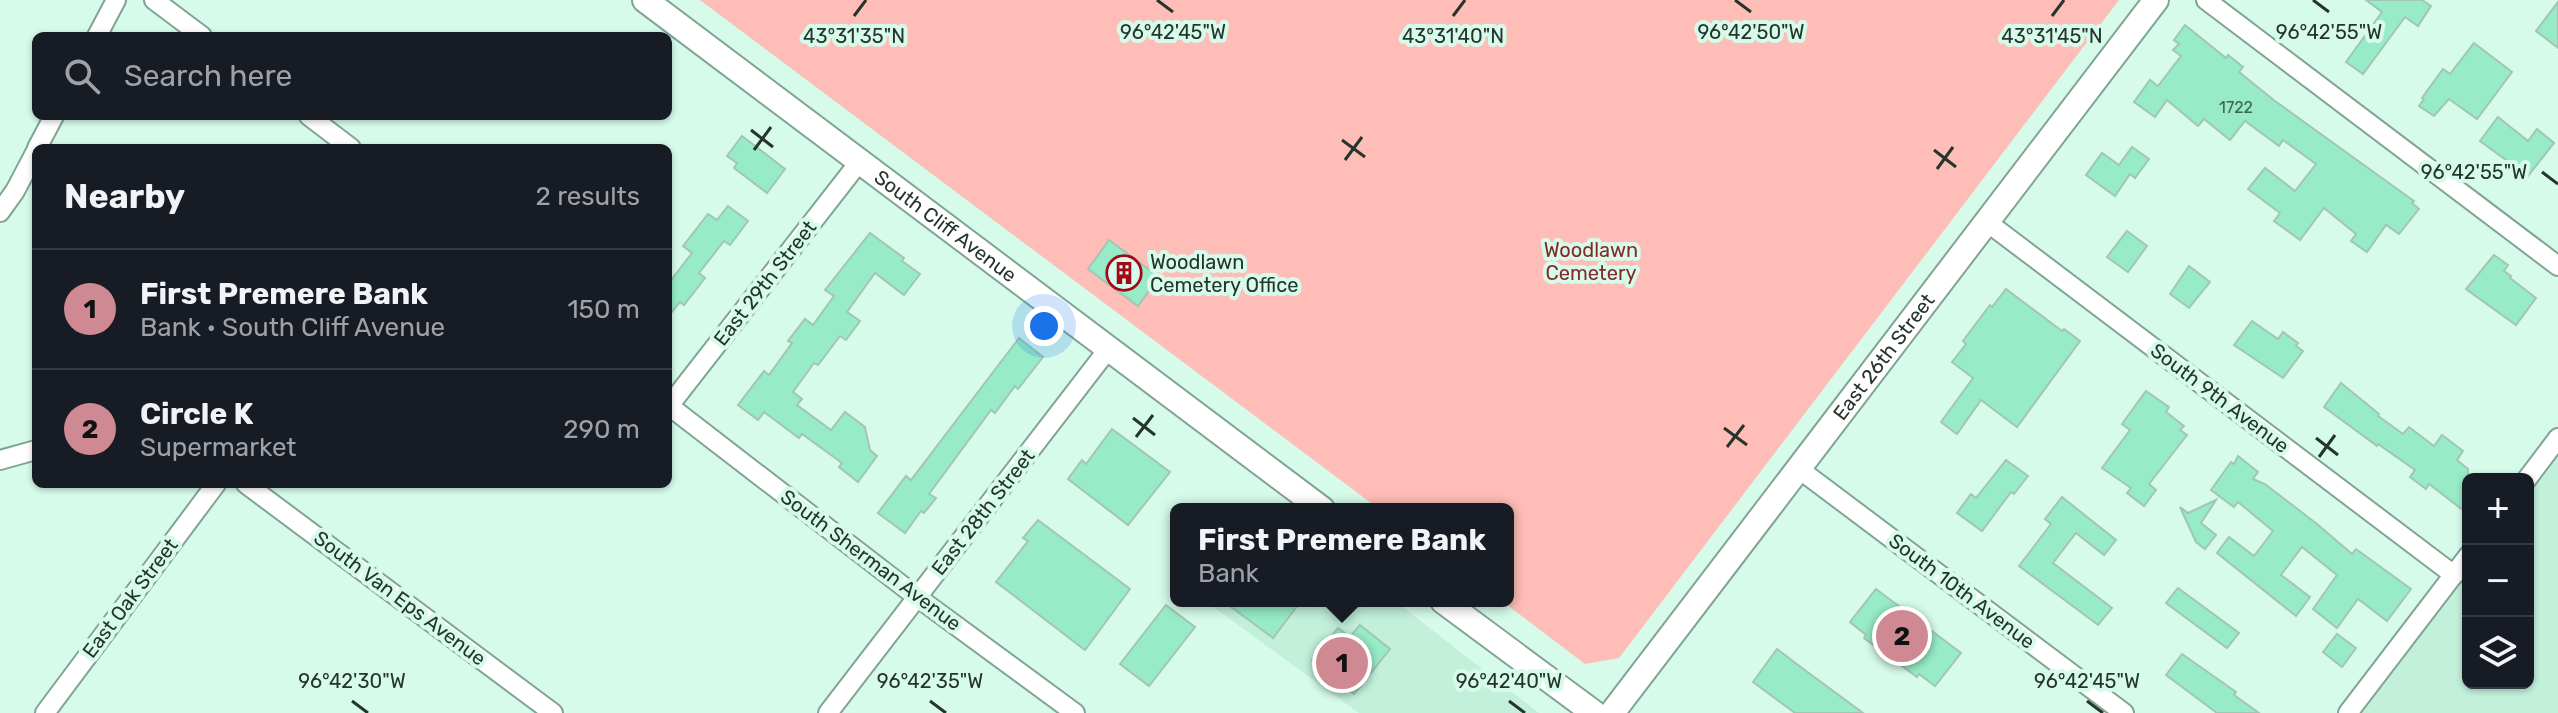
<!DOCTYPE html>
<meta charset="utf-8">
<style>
body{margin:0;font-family:Rubik,sans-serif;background:#242831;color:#f1f3f6}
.controls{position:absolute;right:24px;bottom:24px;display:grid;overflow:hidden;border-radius:12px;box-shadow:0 2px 6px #0004}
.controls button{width:72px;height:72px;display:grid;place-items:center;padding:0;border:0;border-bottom:2px solid #363941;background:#171b24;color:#f1f3f6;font:40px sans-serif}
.you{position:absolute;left:1044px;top:326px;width:28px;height:28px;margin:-20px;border:6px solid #fff;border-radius:50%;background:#1a73e8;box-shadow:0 0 0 12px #1a73e833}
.badge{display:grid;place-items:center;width:52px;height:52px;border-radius:50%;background:#ce8992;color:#111;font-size:26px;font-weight:700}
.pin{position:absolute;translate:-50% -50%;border:4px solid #fff;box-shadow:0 2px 8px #0006}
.popup{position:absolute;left:1170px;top:503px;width:344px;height:104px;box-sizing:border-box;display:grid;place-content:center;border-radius:12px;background:#171b24;filter:drop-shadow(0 2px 6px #0005);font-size:26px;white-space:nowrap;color:#9ea1a6}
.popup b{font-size:30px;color:#f1f3f6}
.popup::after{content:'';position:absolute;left:50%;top:100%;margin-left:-16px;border:16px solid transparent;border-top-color:#171b24}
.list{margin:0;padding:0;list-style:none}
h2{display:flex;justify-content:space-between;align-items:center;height:104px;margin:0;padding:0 32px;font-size:34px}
h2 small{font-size:26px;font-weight:400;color:#9ea1a6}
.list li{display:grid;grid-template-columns:52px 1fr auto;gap:24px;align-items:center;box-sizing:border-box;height:120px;padding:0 32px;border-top:2px solid #363941}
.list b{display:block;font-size:30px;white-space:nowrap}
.list p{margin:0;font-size:26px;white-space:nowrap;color:#9ea1a6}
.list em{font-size:26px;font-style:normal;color:#9ea1a6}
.icon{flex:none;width:44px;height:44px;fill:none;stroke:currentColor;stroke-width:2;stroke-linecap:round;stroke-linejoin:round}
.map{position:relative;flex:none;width:2558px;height:713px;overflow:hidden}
.search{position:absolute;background:#171b24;box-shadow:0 2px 6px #0004;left:32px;top:32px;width:640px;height:88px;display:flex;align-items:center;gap:20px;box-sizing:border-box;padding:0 28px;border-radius:12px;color:#9ea1a6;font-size:30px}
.panel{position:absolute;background:#171b24;box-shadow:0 2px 6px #0004;left:32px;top:144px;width:640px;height:344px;border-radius:12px}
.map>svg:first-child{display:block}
</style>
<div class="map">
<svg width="2558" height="713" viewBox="0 0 2558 713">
<rect width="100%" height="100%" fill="#d6fbea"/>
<g fill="#c2f0db">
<path d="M2558,438v275h-210l120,-157v127h60v-204z"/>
<path d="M1205,601h190l144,112h-180z"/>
</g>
<path fill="#febdb6" d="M700,0h1419l-500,658 -34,6 -83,-63h6v-92h-129z"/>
<g fill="#97ebc7" stroke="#a2c6b5" stroke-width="2">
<path d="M2366,0h56l9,6 -13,20 -13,-9 -42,57 -17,-12 36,-50z"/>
<path d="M2558,2v46l-22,-17z"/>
<path d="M2185,25l41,33 2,-3 15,12 -4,5 36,29 139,100 -2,2 7,6 -20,25 -13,-9 -19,27 -16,-11 5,-7 -32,-26 -24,32 -26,-19 6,-8 -32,-24 17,-21 30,23 21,-27 -33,-24 -4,6 -34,-25 -15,19 -26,-21 -6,7 -31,-26 -12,17 -21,-15 16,-22 8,6 23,-30 -8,-6 6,-6 -5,-4z"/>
<path d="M2474,43l38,29 -35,47 -28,-20 -15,17 -15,-10 5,-7 -2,-1 21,-29 7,5z"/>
<path d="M2498,117l30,24 9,-12 17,14 -26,33 -48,-35z"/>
<path d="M742,136l43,33 -18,24 -33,-25 3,-5 -10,-7z"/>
<path d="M2132,147l17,12 -14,19 -5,-4 -15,22 -29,-21 16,-22 17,12z"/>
<path d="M728,206l20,15 -18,24 -6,-4 -25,32 6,5 -21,27 -4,-3 -12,15v-33l24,-31 -9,-7 25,-32 9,6z"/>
<path d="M2127,231l20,15 -19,26 -21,-15z"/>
<path d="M870,233l34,25 -2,3 18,13 -16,21 -29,-22 -28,39 13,9 -14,19 -6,-4 -22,29 -4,-2 -21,29 9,7 -5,6 34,25 14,-18 20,15 5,23 7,6 -19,26 -19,-15 3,-4 -40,-29 -3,4 -35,-26 -6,8 -20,-15 26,-34 5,4 23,-32 -4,-2 17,-22 8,6 21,-29 -9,-6z"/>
<path d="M1109,240l50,37 -21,29 -50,-37z"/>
<path d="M2494,255l14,10 -4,6 7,5 -1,2 26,20 -20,27 -50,-36z"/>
<path d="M2189,266l21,16 -21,26 -19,-14z"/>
<path d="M2006,289l56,42 2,-2 16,12 -63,86 -36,-27 -24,34 -16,-12 32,-44 -21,-16 14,-18 -3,-3 27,-36 2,2z"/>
<path d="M2252,321l26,18 5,-7 15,11 -2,3 7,5 -20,27 -49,-33z"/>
<path d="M1019,338l24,19 -25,32 -3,-3 -20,27 -4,-3 -62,84 7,4 -12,15 -3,-2 -16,22 -27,-20 28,-37 5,4z"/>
<path d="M2341,383l38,31 -1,2 25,18 6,-7 25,19 8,-11 21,16 -6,9 11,9v45l-39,-30 -3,5 -16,-12 5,-7 -37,-26 -1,2 -53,-39z"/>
<path d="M2146,391l23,16 -3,5 18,14 -4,4 7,5 -38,49 7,6 -12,16 -17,-13 4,-5 -29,-20 28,-38 -8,-6z"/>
<path d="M1112,429l58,43 -42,53 -60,-46 14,-19 4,4z"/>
<path d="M2238,456l20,16 -5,7 12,5 52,40 35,30 4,-5 55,40 -24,32 -29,-22 -21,29 -24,-19 24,-34 -35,-28 -21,28 29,22 -14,19 -79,-63 12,-16 25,19 19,-25 -35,-29 -4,5 -23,-17 20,-28 3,2z"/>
<path d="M2006,460l22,16 -14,18 -3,-2 -29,39 -25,-18 14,-19 5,4z"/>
<path d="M2062,497l54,43 -12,15 -28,-22 -23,30 59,45 -14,17 -79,-59 32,-42 -6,-5z"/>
<path d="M2216,500l-15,23 15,12 -11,14 -9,-7 -16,-35 8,6z"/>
<path d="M1038,520l92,69 -45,61 -89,-68 32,-41 -5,-3z"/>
<path d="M2178,588l61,45 -12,15 -61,-45z"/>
<path d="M1876,589l85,64 -26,33 -16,-12 -2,3 -53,-39 2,-3 -16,-13z"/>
<path d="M1223,601h78l-28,37z"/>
<path d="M1166,605l29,22 -46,59 -29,-22z"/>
<path d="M1360,625l30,24 -36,45 -42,-34 26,-32 12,9z"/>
<path d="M2337,634l19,14 -14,19 -19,-15z"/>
<path d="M1777,649l21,16 65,48h-68l-42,-31z"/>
<path d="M2182,654l54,38 -2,3 25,18h-42l-51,-38z"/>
</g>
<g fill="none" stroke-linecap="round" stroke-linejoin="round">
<defs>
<g id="street">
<path d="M154,0l48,36"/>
<path d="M2206,0l352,266"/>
<path d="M97,36l19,-36"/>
<path d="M309,116l42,32"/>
<path d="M37,148l17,-32"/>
<path d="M0,212l15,-21 21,-40"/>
<path d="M1987,222l467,353"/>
<path d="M668,405l249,192 158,116"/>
<path d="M669,406l191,-245"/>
<path d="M0,460l36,-10"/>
<path d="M1799,469l325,244"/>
<path d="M2527,479l31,-41"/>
<path d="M246,484l307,229"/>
<path d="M45,713l171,-229"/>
<path d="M828,713l281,-365"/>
<path d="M2348,713l120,-157"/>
</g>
<g id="secondary">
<path id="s1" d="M645,0l677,509"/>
<path d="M1443,601l151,112"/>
<path id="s2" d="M1612,713l544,-713"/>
</g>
</defs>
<use href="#street" stroke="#81a494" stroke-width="22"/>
<use href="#secondary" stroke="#81a494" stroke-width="28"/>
<use href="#street" stroke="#fff" stroke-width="18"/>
<use href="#secondary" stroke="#fff" stroke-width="24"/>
</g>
<path fill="none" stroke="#25342d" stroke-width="3" d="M1157,0l16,12M1735,0l16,12M2313,0l16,12M854,16l12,-16M1453,16l12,-16M2052,16l12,-16M751,130l22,17M1342,140l23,17M754,150l17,-23M1934,150l22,17M1345,160l17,-23M1937,169l16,-22M2542,172l16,12M1133,418l22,17M1724,428l23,17M1136,437l17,-22M2316,438l22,17M1727,447l17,-22M2319,457l16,-22M352,701l16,12M930,701l16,12M1509,701l16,12M2087,701l16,12"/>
<defs>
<symbol id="building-ring" viewBox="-11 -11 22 22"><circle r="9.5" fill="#d6fbea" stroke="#a30818" stroke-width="1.5"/><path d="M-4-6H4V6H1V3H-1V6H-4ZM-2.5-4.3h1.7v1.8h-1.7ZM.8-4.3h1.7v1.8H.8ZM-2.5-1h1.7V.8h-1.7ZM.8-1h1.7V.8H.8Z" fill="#a30818"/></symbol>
</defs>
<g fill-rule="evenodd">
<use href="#building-ring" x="1104" y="253" width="40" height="40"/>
</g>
<g text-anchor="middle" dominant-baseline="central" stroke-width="8" stroke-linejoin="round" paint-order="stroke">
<g font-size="16" fill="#426254">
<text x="2236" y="107">1722</text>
</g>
<g font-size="20" fill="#25342d" stroke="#d6fbea">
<text stroke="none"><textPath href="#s1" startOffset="376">South Cliff Avenue</textPath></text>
<text transform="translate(765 283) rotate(-52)">East 29th Street</text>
<text stroke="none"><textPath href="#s2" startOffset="448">East 26th Street</textPath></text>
<text transform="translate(2220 398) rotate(37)">South 9th Avenue</text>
<text transform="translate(983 512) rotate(-52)">East 28th Street</text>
<text transform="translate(871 560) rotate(37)">South Sherman Avenue</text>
<text transform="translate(1962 591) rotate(37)">South 10th Avenue</text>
<text transform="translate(130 598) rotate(-53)">East Oak Street</text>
<text transform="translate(400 598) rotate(37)">South Van Eps Avenue</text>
</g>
<g font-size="20" fill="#852927" stroke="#d6fbea">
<text x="1591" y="250">Woodlawn<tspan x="1591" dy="23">Cemetery</tspan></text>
</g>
<g font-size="20" fill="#25342d" stroke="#d6fbea" text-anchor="start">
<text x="1150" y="262">Woodlawn<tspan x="1150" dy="23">Cemetery Office</tspan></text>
</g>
</g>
<g font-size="20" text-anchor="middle" fill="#25342d" stroke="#d6fbea" stroke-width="8" stroke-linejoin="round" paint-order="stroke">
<text x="1173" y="39">96°42'45"W</text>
<text x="1751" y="39">96°42'50"W</text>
<text x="2329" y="39">96°42'55"W</text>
<text x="854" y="43">43°31'35"N</text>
<text x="1453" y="43">43°31'40"N</text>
<text x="2052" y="43">43°31'45"N</text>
<text x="2474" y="179">96°42'55"W</text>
<text x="352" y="688">96°42'30"W</text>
<text x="930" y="688">96°42'35"W</text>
<text x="1509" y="688">96°42'40"W</text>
<text x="2087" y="688">96°42'45"W</text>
</g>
</svg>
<div class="controls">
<button>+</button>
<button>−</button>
<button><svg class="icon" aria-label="layers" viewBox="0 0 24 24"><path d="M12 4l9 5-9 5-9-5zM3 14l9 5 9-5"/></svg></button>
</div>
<div class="you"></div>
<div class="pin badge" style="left:1342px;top:663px">1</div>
<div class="popup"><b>First Premere Bank</b>Bank</div>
<div class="pin badge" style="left:1902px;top:636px">2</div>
<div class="search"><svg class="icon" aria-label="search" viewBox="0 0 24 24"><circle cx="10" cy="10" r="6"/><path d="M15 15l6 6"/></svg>Search here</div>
<section class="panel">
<h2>Nearby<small>2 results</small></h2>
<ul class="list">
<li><span class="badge">1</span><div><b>First Premere Bank</b><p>Bank · South Cliff Avenue</p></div><em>150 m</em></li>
<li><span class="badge">2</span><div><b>Circle K</b><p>Supermarket</p></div><em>290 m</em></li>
</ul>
</section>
</div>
